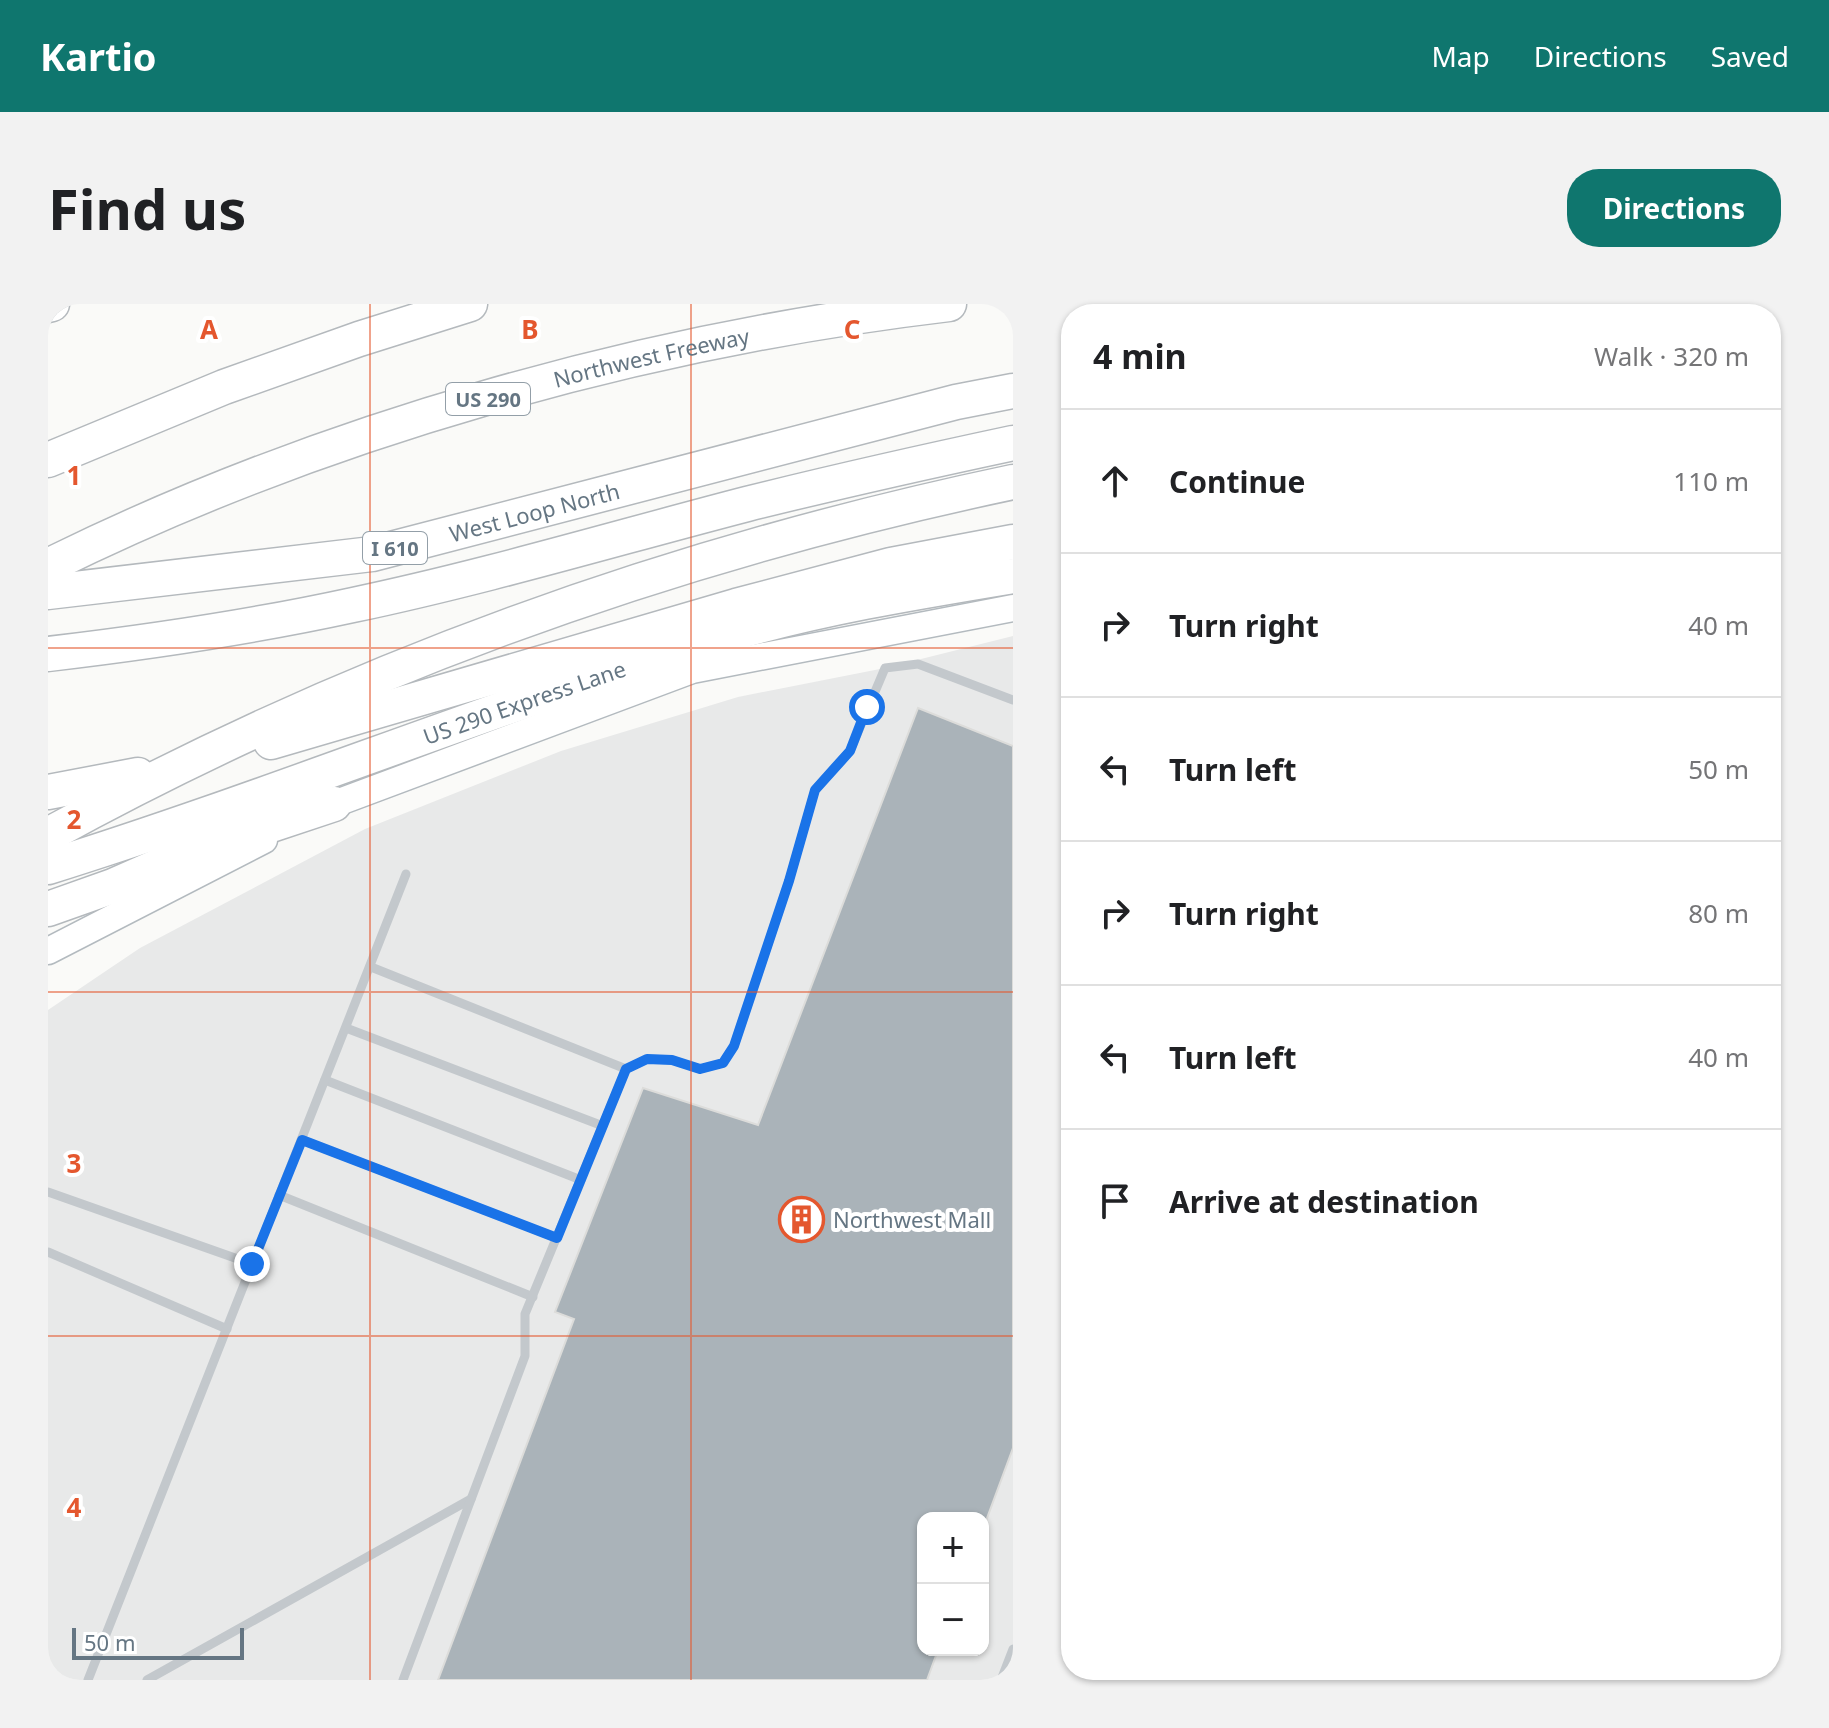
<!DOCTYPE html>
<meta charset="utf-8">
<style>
body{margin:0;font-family:"Noto Sans",sans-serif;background:#f2f2f2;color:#202124}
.controls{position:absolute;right:24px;bottom:24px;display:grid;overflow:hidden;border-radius:16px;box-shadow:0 2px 6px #0004}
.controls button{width:72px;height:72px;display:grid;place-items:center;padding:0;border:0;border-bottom:2px solid #e0e0e0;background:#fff;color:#202124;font:40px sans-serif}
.scale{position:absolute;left:24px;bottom:20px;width:172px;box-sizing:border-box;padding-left:8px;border:4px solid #657683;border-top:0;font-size:22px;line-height:28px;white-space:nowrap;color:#657683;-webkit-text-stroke:6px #fff;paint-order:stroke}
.stop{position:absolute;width:24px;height:24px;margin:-18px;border:6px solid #1a73e8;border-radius:50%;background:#fff}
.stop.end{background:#1a73e8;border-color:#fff;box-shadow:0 2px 8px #0008}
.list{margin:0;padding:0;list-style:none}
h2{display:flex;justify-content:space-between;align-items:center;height:104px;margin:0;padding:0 32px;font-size:34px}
h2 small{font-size:26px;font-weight:400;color:#757577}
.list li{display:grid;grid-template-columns:52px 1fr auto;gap:24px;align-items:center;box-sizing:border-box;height:144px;padding:0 32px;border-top:2px solid #e0e0e0}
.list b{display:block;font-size:30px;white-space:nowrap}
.list em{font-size:26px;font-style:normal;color:#757577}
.icon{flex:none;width:44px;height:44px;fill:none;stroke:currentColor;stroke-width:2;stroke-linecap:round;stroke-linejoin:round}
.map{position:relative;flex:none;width:965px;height:1376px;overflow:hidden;border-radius:32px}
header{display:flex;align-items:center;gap:48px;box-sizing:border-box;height:112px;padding:0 40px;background:#0f766e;color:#fff}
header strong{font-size:38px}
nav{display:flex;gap:44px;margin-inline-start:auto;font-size:28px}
.intro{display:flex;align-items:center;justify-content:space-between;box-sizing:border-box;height:192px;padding:0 48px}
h1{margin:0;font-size:56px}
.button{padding:20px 36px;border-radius:32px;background:#0f766e;color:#fff;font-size:28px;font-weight:700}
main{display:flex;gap:48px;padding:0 48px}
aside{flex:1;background:#fff;border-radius:32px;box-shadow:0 2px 6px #0004}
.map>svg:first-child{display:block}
</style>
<header>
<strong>Kartio</strong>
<nav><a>Map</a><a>Directions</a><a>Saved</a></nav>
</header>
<div class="intro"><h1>Find us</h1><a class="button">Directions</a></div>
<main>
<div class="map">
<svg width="965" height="1376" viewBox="0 0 965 1376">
<rect width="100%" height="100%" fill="#fafaf8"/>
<path fill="#e8e9e9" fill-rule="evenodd" d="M965,332v1044h-965v-670l92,-62 225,-119 196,-78 177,-54 147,-29zM875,1214h60v132h-60z"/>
<path fill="#aab3b9" stroke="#dcdcda" stroke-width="2" d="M870,404l95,38v702l-30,81v-11h-60v132h15l-11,30h-489l136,-361 -19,-7 88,-224 115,37z"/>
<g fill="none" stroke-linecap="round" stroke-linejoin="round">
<defs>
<g id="secondary">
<path d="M269,509l17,-9 358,-134 321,-62"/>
<path d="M0,647l216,-111"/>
</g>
<g id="highway">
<path d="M0,1l4,-1"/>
<path d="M0,156l176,-73 135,-48 111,-35"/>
<path id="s1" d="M0,262c275,-136 596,-226 901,-262"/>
<path id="s2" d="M0,288l324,-38 584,-152 57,-11"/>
<path d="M0,350c102,-12 204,-27 305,-49 133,-28 263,-67 394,-101 88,-22 177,-42 266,-61"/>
<path d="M223,438l465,-136 155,-41 122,-23"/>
<path d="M0,488l90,-17"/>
<path d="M0,531c302,-166 628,-282 965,-353"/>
<path id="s3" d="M0,563c227,-71 447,-162 675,-231 95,-28 193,-44 290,-60"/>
<path d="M0,605l65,-23 77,-34 144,-48"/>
</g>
</defs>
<use href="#secondary" stroke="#b3babf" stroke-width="29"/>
<use href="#highway" stroke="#b4b9bd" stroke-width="37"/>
<g stroke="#c3c8cc" stroke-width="9">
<path d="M323,663l255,102"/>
<path d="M298,724l257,98"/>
<path d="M277,776l256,100"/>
<path d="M254,836l255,98"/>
<path d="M0,888l204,72"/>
<path d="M231,891l254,102"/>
<path d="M0,948l179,77"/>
<path d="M40,1376l318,-806"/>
<path d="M99,1376l324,-181"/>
<path d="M355,1376l122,-324v-42l101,-245 21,-10 25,1 28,9 23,-6 11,-17 55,-165 26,-91 35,-39 35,-83 33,-4 95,36"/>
<path d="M953,1376l12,-31"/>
</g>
<use href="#secondary" stroke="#fff" stroke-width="26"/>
<use href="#highway" stroke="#fff" stroke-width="34"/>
</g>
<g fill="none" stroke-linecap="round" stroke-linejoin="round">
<path stroke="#1a73e8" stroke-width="10" d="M204,960l50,-124 255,98 69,-169 21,-10 25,1 28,9 23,-6 11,-17 55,-165 26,-91 35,-39 17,-44"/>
</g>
<path fill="none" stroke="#e4572e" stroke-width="2" stroke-opacity="0.55" d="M322,0v1376M643,0v1376M0,344h965M0,688h965M0,1032h965"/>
<defs>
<symbol id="building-ring" viewBox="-11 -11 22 22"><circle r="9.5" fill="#fff" stroke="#e4572e" stroke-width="1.5"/><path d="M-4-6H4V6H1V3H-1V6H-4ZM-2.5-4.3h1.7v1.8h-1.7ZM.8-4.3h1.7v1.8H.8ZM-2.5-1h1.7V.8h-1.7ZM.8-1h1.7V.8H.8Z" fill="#e4572e"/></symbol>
</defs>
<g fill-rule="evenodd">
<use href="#building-ring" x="728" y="890" width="51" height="51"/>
</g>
<g text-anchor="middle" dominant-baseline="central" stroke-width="8" stroke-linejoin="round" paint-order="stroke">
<g fill="#fff" stroke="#939fa8" stroke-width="2">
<rect x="398" y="79" width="84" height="32" rx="6"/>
<rect x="315" y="228" width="64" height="32" rx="6"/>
</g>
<g font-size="20" font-weight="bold" fill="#657683">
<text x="440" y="95">US 290</text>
<text x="347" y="244">I 610</text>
</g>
<g font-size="22" fill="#657683" stroke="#fff">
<text stroke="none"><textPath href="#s1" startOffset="640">Northwest Freeway</textPath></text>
<text stroke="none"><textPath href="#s2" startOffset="494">West Loop North</textPath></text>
<text stroke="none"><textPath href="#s3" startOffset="504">US 290 Express Lane</textPath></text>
</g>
<g font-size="22" fill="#657683" stroke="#fff" text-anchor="start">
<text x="785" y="915">Northwest Mall</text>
</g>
</g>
<g font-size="26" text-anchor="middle" font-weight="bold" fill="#e4572e" stroke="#fff" stroke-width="8" stroke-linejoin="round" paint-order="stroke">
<text x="161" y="35">A</text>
<text x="482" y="35">B</text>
<text x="804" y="35">C</text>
<text x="26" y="181">1</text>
<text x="26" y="525">2</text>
<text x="26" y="869">3</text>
<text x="26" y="1213">4</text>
</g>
</svg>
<div class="controls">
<button>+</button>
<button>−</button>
</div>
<div class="scale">50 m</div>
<div class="stop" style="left:819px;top:403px"></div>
<div class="stop end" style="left:204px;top:960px"></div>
</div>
<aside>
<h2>4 min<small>Walk · 320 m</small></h2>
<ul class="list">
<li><svg class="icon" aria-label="ahead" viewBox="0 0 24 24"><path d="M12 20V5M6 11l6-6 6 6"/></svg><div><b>Continue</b></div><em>110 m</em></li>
<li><svg class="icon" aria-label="right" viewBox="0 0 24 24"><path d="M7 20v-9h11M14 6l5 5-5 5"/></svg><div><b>Turn right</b></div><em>40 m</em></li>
<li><svg class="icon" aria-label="left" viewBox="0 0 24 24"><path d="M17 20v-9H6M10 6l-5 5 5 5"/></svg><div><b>Turn left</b></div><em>50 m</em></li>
<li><svg class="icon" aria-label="right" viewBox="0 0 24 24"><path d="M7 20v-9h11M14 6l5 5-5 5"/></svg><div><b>Turn right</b></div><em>80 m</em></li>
<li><svg class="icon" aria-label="left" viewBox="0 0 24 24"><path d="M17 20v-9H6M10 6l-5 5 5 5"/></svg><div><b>Turn left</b></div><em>40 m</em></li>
<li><svg class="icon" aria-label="arrive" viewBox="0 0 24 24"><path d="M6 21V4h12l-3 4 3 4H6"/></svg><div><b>Arrive at destination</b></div></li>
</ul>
</aside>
</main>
